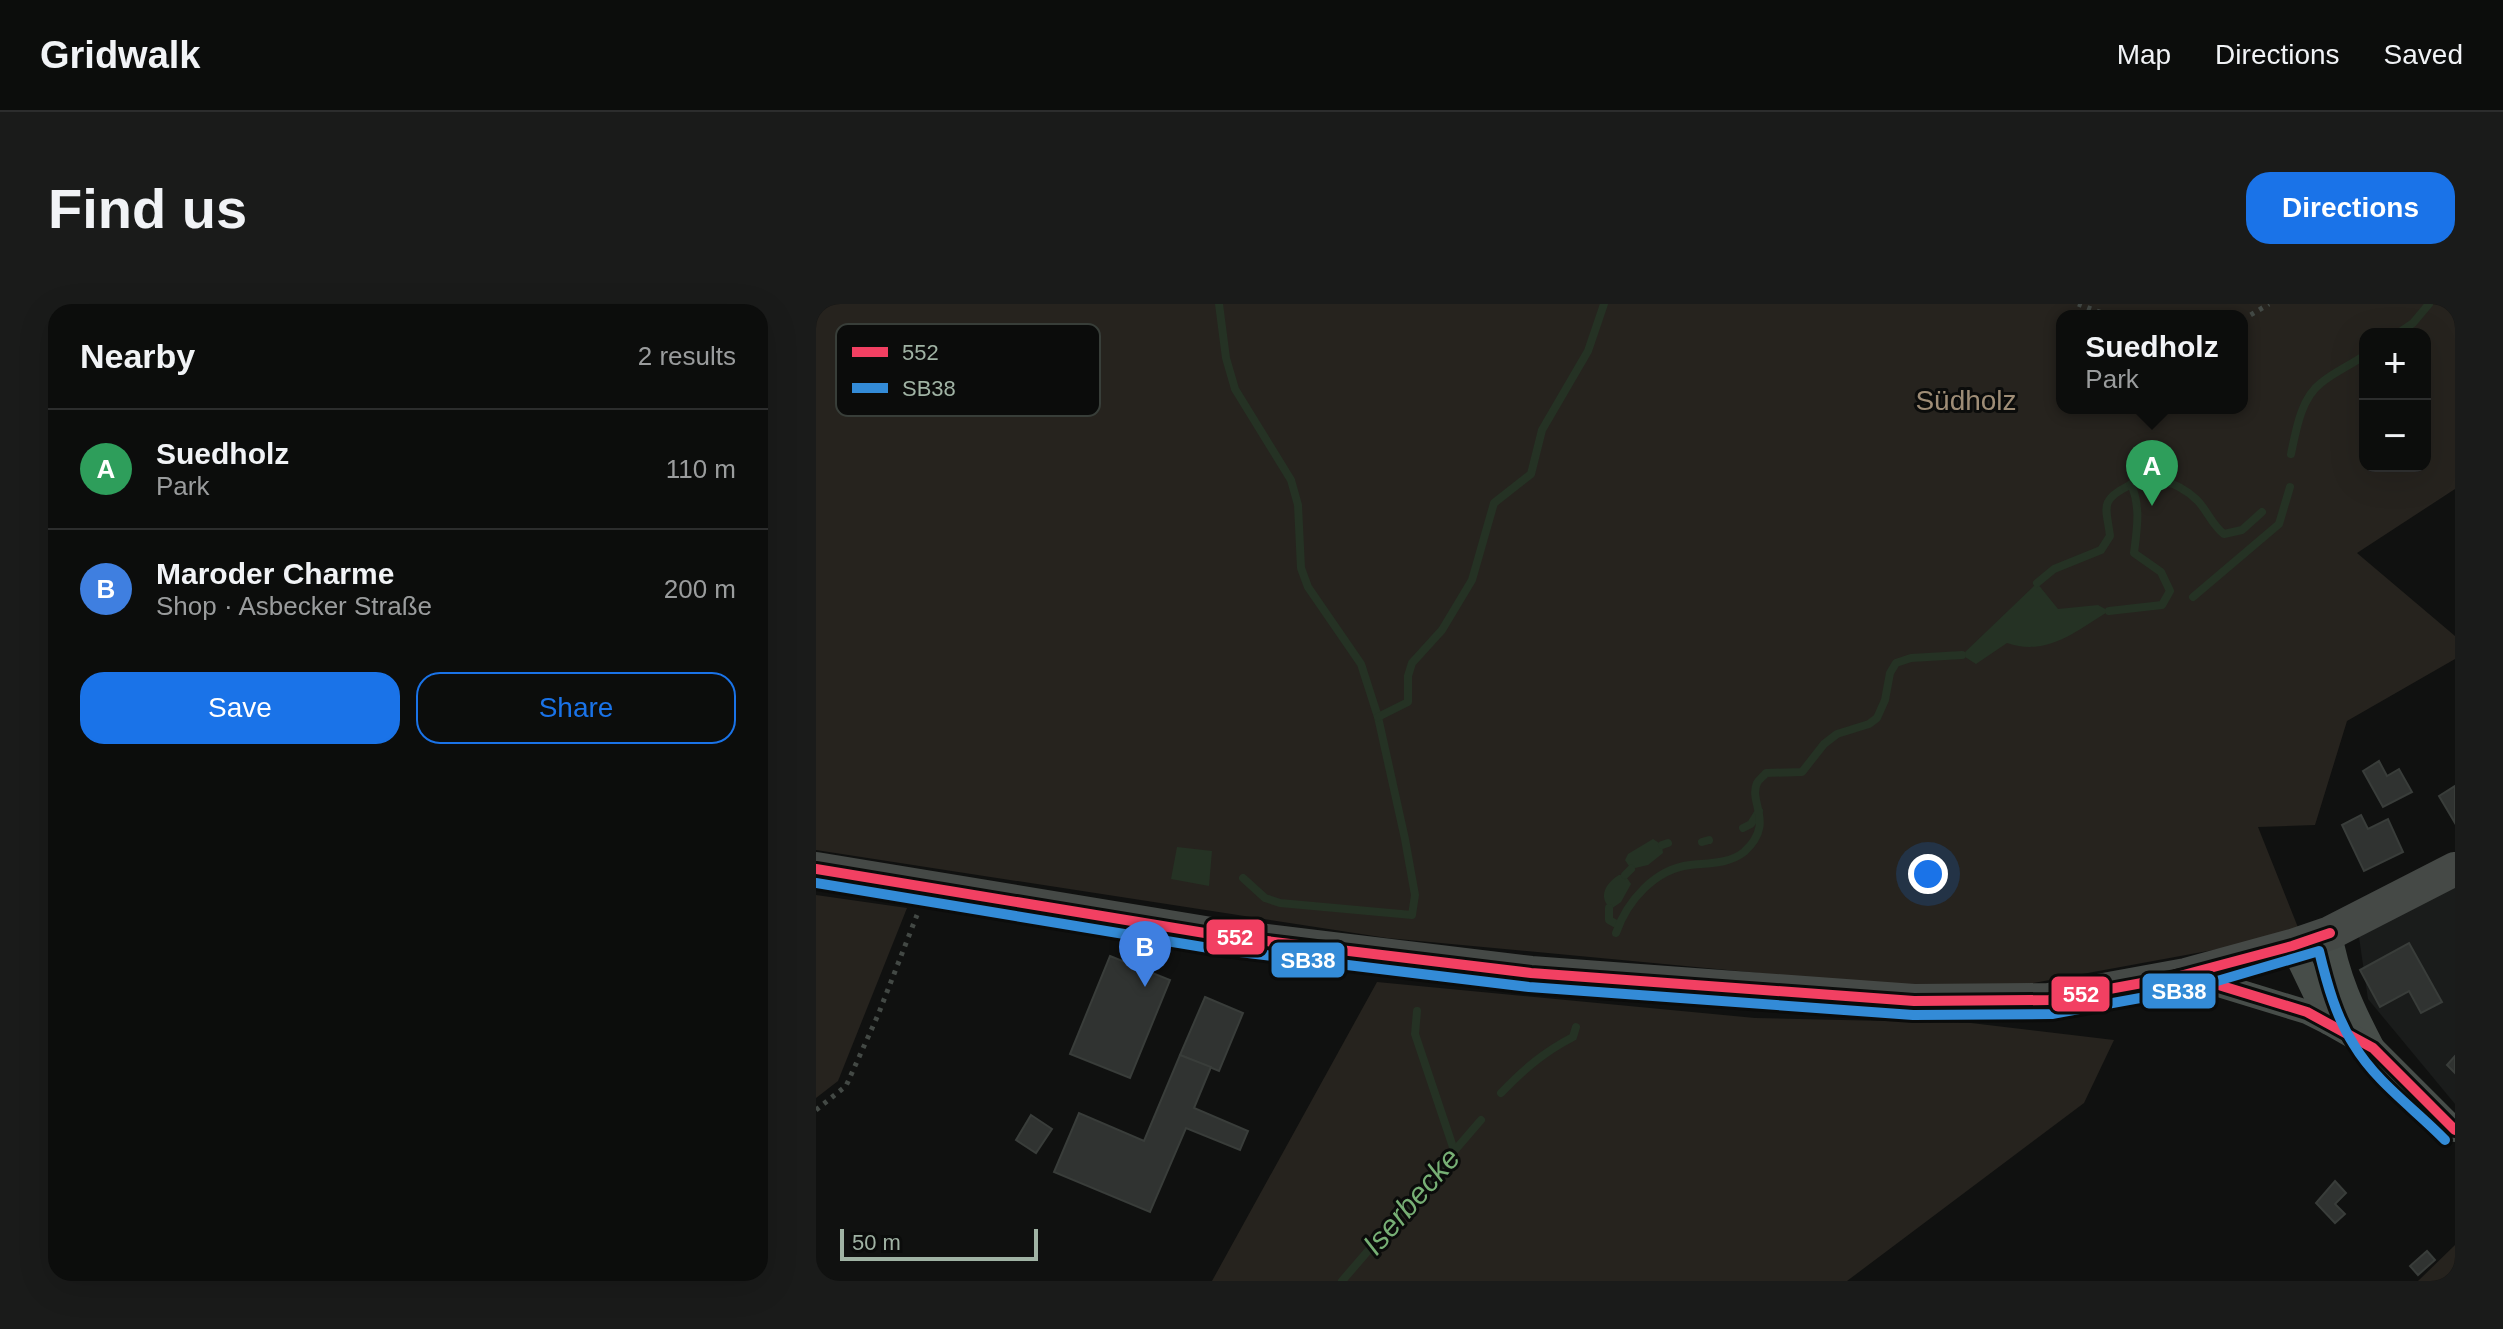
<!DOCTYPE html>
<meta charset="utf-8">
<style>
body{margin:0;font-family:Arial,sans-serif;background:#1a1b1a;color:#f1f3f6}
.controls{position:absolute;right:24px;top:24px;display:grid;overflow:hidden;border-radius:16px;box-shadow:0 8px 32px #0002}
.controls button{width:72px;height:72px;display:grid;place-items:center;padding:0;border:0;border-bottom:2px solid #2c2d2d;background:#0c0d0c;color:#f1f3f6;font:40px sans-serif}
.scale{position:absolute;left:24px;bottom:20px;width:198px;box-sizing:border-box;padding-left:8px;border:4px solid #a0b3a4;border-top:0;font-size:22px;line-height:28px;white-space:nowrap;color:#a0b3a4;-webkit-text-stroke:6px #0b0c0b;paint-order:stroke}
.you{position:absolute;left:1112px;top:570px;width:28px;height:28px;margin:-20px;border:6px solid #fff;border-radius:50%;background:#1a73e8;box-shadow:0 0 0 12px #1a73e833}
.badge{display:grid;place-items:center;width:52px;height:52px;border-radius:50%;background:#1a73e8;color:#fff;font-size:26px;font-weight:700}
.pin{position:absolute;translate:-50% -66px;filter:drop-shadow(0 2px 4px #0008)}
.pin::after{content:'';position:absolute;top:42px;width:28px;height:24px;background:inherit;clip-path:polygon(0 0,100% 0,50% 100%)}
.popup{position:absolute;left:1240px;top:6px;width:192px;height:104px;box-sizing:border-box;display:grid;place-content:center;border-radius:16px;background:#0c0d0c;filter:drop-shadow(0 2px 6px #0005);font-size:26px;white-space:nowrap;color:#9a9c9d}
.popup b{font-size:30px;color:#f1f3f6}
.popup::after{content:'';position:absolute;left:50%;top:100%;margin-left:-16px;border:16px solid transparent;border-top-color:#0c0d0c}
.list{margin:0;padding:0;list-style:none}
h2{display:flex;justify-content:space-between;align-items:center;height:104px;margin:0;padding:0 32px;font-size:34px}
h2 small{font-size:26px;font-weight:400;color:#9a9c9d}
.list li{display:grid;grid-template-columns:52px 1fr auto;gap:24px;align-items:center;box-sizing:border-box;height:120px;padding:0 32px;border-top:2px solid #2c2d2d}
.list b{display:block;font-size:30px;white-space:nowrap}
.list p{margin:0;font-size:26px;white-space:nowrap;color:#9a9c9d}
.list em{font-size:26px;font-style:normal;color:#9a9c9d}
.actions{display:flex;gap:16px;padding:24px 32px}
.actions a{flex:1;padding:18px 0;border:2px solid #1a73e8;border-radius:24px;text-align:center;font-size:28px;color:#1a73e8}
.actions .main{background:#1a73e8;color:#fff}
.map{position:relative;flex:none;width:1639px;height:977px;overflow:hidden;border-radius:24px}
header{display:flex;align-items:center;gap:48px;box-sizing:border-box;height:112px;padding:0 40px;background:#0c0d0c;border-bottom:2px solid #2c2d2d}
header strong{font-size:38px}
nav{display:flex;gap:44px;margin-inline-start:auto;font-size:28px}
.intro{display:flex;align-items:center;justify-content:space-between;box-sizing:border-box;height:192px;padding:0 48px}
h1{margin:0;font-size:56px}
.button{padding:20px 36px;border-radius:24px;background:#1a73e8;color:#fff;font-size:28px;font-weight:700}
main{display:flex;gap:48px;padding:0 48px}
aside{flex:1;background:#0c0d0c;border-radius:24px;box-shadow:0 8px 32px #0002}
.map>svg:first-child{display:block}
</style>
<header>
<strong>Gridwalk</strong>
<nav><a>Map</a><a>Directions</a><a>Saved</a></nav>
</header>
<div class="intro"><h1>Find us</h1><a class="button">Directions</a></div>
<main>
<aside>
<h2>Nearby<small>2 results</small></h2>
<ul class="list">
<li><span class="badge" style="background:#2e9e5b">A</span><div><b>Suedholz</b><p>Park</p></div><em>110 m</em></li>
<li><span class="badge" style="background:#3f7fe0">B</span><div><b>Maroder Charme</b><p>Shop · Asbecker Straße</p></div><em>200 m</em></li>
</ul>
<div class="actions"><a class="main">Save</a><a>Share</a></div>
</aside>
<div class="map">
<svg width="1639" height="977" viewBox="0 0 1639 977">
<rect width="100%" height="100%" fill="#101110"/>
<path fill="#1a1c1b" d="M1639,582v218l-87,-105 -9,-62z"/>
<g fill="#26231e" fill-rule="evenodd">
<path d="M0,0h1639v185l-98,64 98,83v23l-108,62 -32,104 -57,2 41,103 -26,9 -251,46 -145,-1 -490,-46 -571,-88zM1246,12h180v92h-180zM1549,30h60v132h-60z"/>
<path d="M0,591l91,13 -69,173 -22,17z"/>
<path d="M561,678l378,36 216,5 143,17 -30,63 -237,178h-635z"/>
<path d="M1639,941v36h-37z"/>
</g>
<g fill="#253224">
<path d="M1221,279l21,26 40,-4 11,6c-33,20 -62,46 -102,32l-31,21 -14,-9z"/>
<path d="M837,535l9,6 1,8 -15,12 -17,4 -6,-9 3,-6z"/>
<path d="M361,543l35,4 -3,35 -38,-7z"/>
<path d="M803,571h6l6,9 -10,18 -10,7c-14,-12 -5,-26 8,-34z"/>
</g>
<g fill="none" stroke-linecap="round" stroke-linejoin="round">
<g stroke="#253224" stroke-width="8">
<path d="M403,0l7,54 9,31 56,91 7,25 3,63 7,19 53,77 17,53 27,122 10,56 -3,20 -132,-12 -15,-5 -22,-20"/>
<path d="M1581,30l16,-11 16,-19"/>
<path d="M1475,150c5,-24 10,-56 30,-71 13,-11 30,-18 44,-28"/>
<path d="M1221,279l17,-14 47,-19 9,-14c-3,-27 -12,-35 18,-50 24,-12 49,-5 69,14 10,10 15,25 27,34l18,-4 20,-18"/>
<path d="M1377,293l86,-73 11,-37"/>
<path d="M1293,307l53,-6 8,-14 -9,-19 -27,-19c3,-24 7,-46 -3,-69"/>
<path d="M562,413l30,-15v-26l4,-13 30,-33 30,-50 22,-77 37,-29 11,-44 46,-79 16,-47"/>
<path d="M927,524l8,-4 8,-13"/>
<path d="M886,538l7,-2"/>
<path d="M846,541l6,-2"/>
<path d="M809,571l6,-6"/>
<path d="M793,604v12l9,5"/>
<path d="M800,629c11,-32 39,-64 74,-68 18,-2 39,-1 54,-13 32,-29 4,-49 13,-69 2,-4 6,-6 9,-10l36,-1 22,-28 13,-10 32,-10 8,-6 8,-18 5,-27 6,-10 15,-5 51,-3"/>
<path d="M601,707l-2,23 39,116"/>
<path d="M685,789c23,-24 43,-41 72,-56l3,-10"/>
<path d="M526,977l139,-161"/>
</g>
</g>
<g fill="#303331" stroke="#393d3a" stroke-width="2">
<path d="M1563,457l8,15 12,-7 13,23 -29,15 -20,-36z"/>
<path d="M1639,482v37l-16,-27z"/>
<path d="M1545,511l7,14 20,-10 15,33 -39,19 -22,-46z"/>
<path d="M1593,639l33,59 -21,11 -12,-22 -29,16 -20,-37z"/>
<path d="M294,652l60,24 -40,98 -60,-24z"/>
<path d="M389,693l38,16 -24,58 -39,-16z"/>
<path d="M364,751l31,12 -17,41 54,23 -8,19 -54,-22 -36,84 -96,-40 25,-59 65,28z"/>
<path d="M1639,752v17l-8,-8z"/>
<path d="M215,811l21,14 -16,24 -20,-13z"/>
<path d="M1519,877l11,12 -11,11 10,10 -10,9 -19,-20z"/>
<path d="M1611,947l8,9 -17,15 -8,-9z"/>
</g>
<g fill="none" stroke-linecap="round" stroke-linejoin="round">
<g stroke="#434945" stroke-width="5" stroke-dasharray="4 6" stroke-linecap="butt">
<path d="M1262,0l32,12"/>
<path d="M1426,16l27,-16"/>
<path d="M0,806l30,-24 32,-71 39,-100"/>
</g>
<g stroke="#474d49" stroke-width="24">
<path d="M1514,629c7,43 23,77 43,115"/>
<path d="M1476,642l37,77"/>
<path d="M1370,671l121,37 22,11 44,25 82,82"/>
</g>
<path stroke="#454946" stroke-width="34" d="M0,565l401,66 314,38 383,28 135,-1 137,-25 106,-29 38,-13 125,-64"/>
<defs>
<g id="bus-1">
<path d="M0,565l401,66 314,38 383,28 135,-1 137,-25 121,37 66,36 82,82"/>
<path d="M1360,673l116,-31 38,-13"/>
</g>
<path id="bus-2" d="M0,579l399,66 314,38 384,28 139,-1 138,-25 129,-38c8,33 17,66 35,94 22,37 61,64 91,95"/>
</defs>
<use href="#bus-1" stroke="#0b0c0b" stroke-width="16"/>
<use href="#bus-2" stroke="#0b0c0b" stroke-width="16"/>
<use href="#bus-1" stroke="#f24062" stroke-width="10"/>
<use href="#bus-2" stroke="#338bd7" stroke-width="10"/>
</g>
<g text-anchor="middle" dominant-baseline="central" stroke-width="6" stroke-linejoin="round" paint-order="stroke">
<g font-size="28" fill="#9f8d76" stroke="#0b0c0b">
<text x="1150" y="96">Südholz</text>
</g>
<g font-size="30" font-style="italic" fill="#77b075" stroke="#0b0c0b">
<text transform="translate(595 897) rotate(-49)">Iserbecke</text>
</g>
</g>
<rect x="20" y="20" width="264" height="92" rx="12" fill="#0b0c0b" stroke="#383e39" stroke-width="2"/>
<rect x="36" y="43" width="36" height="10" fill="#f24062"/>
<rect x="36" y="79" width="36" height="10" fill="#338bd7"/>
<g font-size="22" fill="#a0b3a4">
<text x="86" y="56">552</text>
<text x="86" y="92">SB38</text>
</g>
<g stroke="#0b0c0b" stroke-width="3">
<rect x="389" y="614" width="61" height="38" rx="8" fill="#f24062"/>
<rect x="454" y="637" width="76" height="38" rx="8" fill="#338bd7"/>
<rect x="1325" y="668" width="76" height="38" rx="8" fill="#338bd7"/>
<rect x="1234" y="671" width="61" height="38" rx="8" fill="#f24062"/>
</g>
<g font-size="22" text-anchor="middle" font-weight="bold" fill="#fff">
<text x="419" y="641">552</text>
<text x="492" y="664">SB38</text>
<text x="1363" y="695">SB38</text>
<text x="1265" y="698">552</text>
</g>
</svg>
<div class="controls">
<button>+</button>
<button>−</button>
</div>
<div class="scale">50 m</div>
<div class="you"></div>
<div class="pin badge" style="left:1336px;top:202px;background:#2e9e5b">A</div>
<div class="popup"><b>Suedholz</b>Park</div>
<div class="pin badge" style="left:329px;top:683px;background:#3f7fe0">B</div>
</div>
</main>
